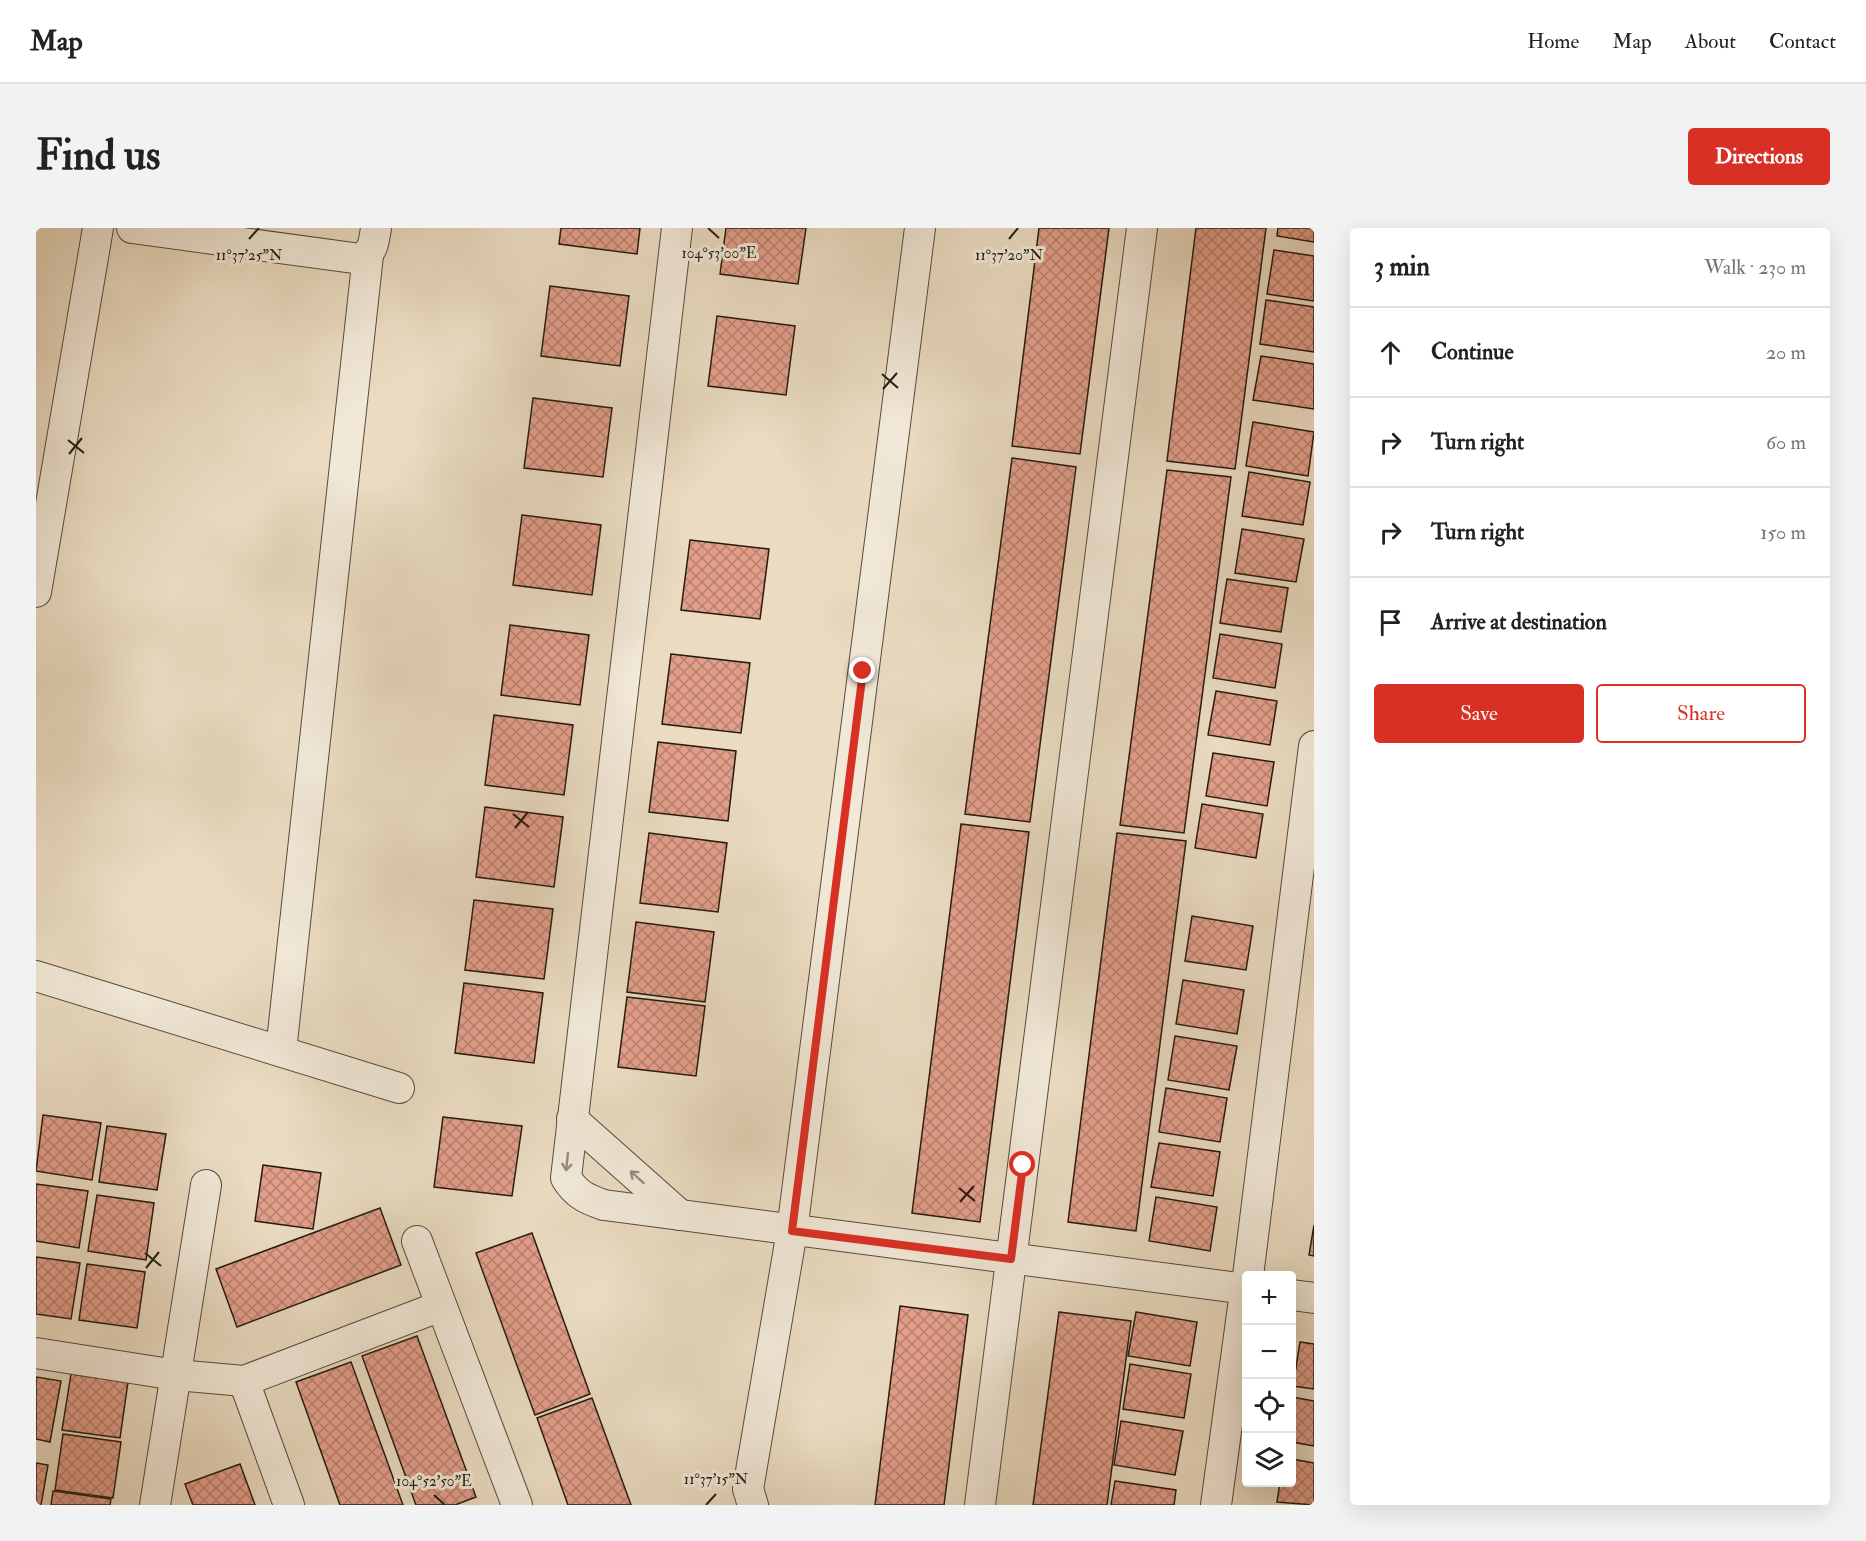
<!DOCTYPE html>
<meta charset="utf-8">
<style>
body{margin:0;font-family:"IM FELL Double Pica",serif;background:#f2f2f2;color:#222}
.controls{position:absolute;right:18px;bottom:18px;display:grid;overflow:hidden;border-radius:6px;box-shadow:0 6px 24px #0002}
.controls button{width:54px;height:54px;display:grid;place-items:center;padding:0;border:0;border-bottom:2px solid #e0e0e0;background:#fff;color:#222;font:30px sans-serif}
.stop{position:absolute;width:18px;height:18px;margin:-14px;border:4px solid #d93025;border-radius:50%;background:#fff}
.stop.end{background:#d93025;border-color:#fff;box-shadow:0 2px 6px #0008}
.list{margin:0;padding:0;list-style:none}
h2{display:flex;justify-content:space-between;align-items:center;height:78px;margin:0;padding:0 24px;font-size:26px}
h2 small{font-size:20px;font-weight:400;color:#767676}
.list li{display:grid;grid-template-columns:39px 1fr auto;gap:18px;align-items:center;box-sizing:border-box;height:90px;padding:0 24px;border-top:2px solid #e0e0e0}
.list b{display:block;font-size:22px;white-space:nowrap}
.list em{font-size:20px;font-style:normal;color:#767676}
.actions{display:flex;gap:12px;padding:18px 24px}
.actions a{flex:1;padding:14px 0;border:2px solid #d93025;border-radius:6px;text-align:center;font-size:21px;color:#d93025}
.actions .main{background:#d93025;color:#fff}
.icon{flex:none;width:33px;height:33px;fill:none;stroke:currentColor;stroke-width:2;stroke-linecap:round;stroke-linejoin:round}
.map{position:relative;flex:none;width:1278px;height:1277px;overflow:hidden;border-radius:6px}
header{display:flex;align-items:center;gap:36px;box-sizing:border-box;height:84px;padding:0 30px;background:#fff;border-bottom:2px solid #e0e0e0}
header strong{font-size:28px}
nav{display:flex;gap:33px;margin-inline-start:auto;font-size:21px}
.intro{display:flex;align-items:center;justify-content:space-between;box-sizing:border-box;height:144px;padding:0 36px}
h1{margin:0;font-size:42px}
.button{padding:15px 27px;border-radius:6px;background:#d93025;color:#fff;font-size:21px;font-weight:700}
main{display:flex;gap:36px;padding:0 36px}
aside{flex:1;background:#fff;border-radius:6px;box-shadow:0 6px 24px #0002}
.map>svg:first-child{display:block}
</style>
<header>
<strong>Map</strong>
<nav><a>Home</a><a>Map</a><a>About</a><a>Contact</a></nav>
</header>
<div class="intro"><h1>Find us</h1><a class="button">Directions</a></div>
<main>
<div class="map">
<svg width="1278" height="1277" viewBox="0 0 1278 1277">
<defs>
<pattern id="building-cross-hatch" width="8" height="8" patternUnits="userSpaceOnUse" patternTransform="scale(1.5)"><rect width="8" height="8" fill="#e39e8a"/><path d="M0 0l8 8M0 8l8-8" fill="none" stroke="#b8806f"/></pattern>
</defs>
<rect width="100%" height="100%" fill="#eadbc1"/>
<filter id="stains"><feTurbulence type="fractalNoise" baseFrequency=".00333" numOctaves="4"/><feColorMatrix values="0 0 0 0 .2 0 0 0 0 .09 0 0 0 0 .02 0 0 0 .5 -.17"/></filter>
<radialGradient id="worn" r=".72"><stop offset=".6" stop-color="#630" stop-opacity="0"/><stop offset="1" stop-color="#630" stop-opacity=".3"/></radialGradient>
<g fill="url(#building-cross-hatch)" stroke="#241b10" stroke-width="1.5">
<path d="M525,0h79l-3,26 -78,-10z"/>
<path d="M690,0h80l-8,56 -78,-10z"/>
<path d="M1003,0h70l-29,226 -68,-8z"/>
<path d="M1160,0h70l-31,241 -68,-8z"/>
<path d="M1242,0h36v14l-37,-6z"/>
<path d="M1238,22l40,6v45l-47,-7z"/>
<path d="M514,58l79,10 -9,70 -79,-10z"/>
<path d="M1230,72l48,7v45l-54,-8z"/>
<path d="M681,88l78,10 -9,69 -78,-9z"/>
<path d="M1225,128l53,8v45l-61,-9z"/>
<path d="M497,170l79,10 -9,69 -79,-9z"/>
<path d="M1217,194l61,10 -6,44 -62,-10z"/>
<path d="M976,230l64,9 -46,355 -65,-8z"/>
<path d="M1131,242l64,7 -47,356 -64,-8z"/>
<path d="M1213,244l61,10 -7,43 -61,-9z"/>
<path d="M486,287l79,10 -9,70 -79,-10z"/>
<path d="M1206,301l62,10 -8,43 -61,-9z"/>
<path d="M654,312l79,9 -9,70 -79,-9z"/>
<path d="M1191,351l61,9 -7,44 -61,-9z"/>
<path d="M474,397l79,10 -9,70 -79,-10z"/>
<path d="M1184,406l62,10 -7,44 -62,-10z"/>
<path d="M635,426l79,9 -9,70 -79,-9z"/>
<path d="M1180,463l61,10 -7,44 -62,-10z"/>
<path d="M458,487l79,10 -9,70 -79,-10z"/>
<path d="M622,514l78,9 -8,70 -79,-9z"/>
<path d="M1177,525l61,9 -7,44 -61,-10z"/>
<path d="M1166,576l61,10 -7,44 -61,-10z"/>
<path d="M449,579l78,10 -9,70 -78,-10z"/>
<path d="M925,596l68,8 -49,390 -68,-9z"/>
<path d="M613,605l78,10 -9,69 -78,-9z"/>
<path d="M1081,605l69,8 -50,390 -68,-9z"/>
<path d="M438,672l79,9 -9,70 -79,-9z"/>
<path d="M1156,688l61,10 -7,44 -61,-9z"/>
<path d="M600,694l78,10 -9,70 -78,-10z"/>
<path d="M1147,752l61,10 -7,44 -61,-10z"/>
<path d="M428,755l79,10 -9,70 -79,-10z"/>
<path d="M591,769l78,9 -9,70 -78,-9z"/>
<path d="M1139,808l62,10 -8,44 -61,-10z"/>
<path d="M1130,860l61,10 -7,44 -61,-10z"/>
<path d="M7,887l58,8 -9,57 -56,-9z"/>
<path d="M407,889l79,9 -10,70 -78,-9z"/>
<path d="M71,898l59,8 -9,56 -58,-8z"/>
<path d="M1123,915l61,9 -7,44 -62,-9z"/>
<path d="M227,937l58,8 -8,56 -58,-8z"/>
<path d="M0,956l52,7 -9,57 -43,-7z"/>
<path d="M61,967l57,8 -8,57 -58,-9z"/>
<path d="M1120,969l61,10 -7,44 -61,-10z"/>
<path d="M344,980l21,57 -164,62 -21,-58z"/>
<path d="M1278,997v31l-5,-1z"/>
<path d="M496,1005l58,161 -55,21 -59,-162z"/>
<path d="M0,1029l44,6 -9,56 -35,-5z"/>
<path d="M51,1036l58,8 -8,56 -58,-8z"/>
<path d="M864,1078l68,9 -24,190h-69z"/>
<path d="M1023,1084l72,9 -24,184h-74z"/>
<path d="M1100,1084l61,10 -7,44 -62,-10z"/>
<path d="M381,1108l59,161 -21,8h-39l-54,-149z"/>
<path d="M1264,1114l14,2v45l-21,-3z"/>
<path d="M315,1134l52,143h-63l-44,-123z"/>
<path d="M1094,1136l61,10 -7,44 -61,-9z"/>
<path d="M35,1146l57,8 -8,56 -58,-8z"/>
<path d="M0,1149l25,4 -11,61 -14,-3z"/>
<path d="M1256,1169l22,4v45l-22,-4z"/>
<path d="M556,1170l39,107h-63l-31,-87z"/>
<path d="M1085,1193l62,10 -8,44 -61,-10z"/>
<path d="M27,1206l58,8 -8,56 -58,-8z"/>
<path d="M1256,1231l22,4v42l-37,-3 3,-20h12z"/>
<path d="M0,1235l12,2 -7,40h-5z"/>
<path d="M204,1236l15,41h-62l-8,-21z"/>
<path d="M1079,1253l61,9 -2,15h-63z"/>
<path d="M17,1263l58,8 -1,6h-59z"/>
</g>
<g fill="none" stroke-linecap="round" stroke-linejoin="round">
<defs>
<g id="minor">
<path d="M96,0l229,31c12,-7 13,-17 15,-31"/>
<path d="M641,0l-111,950c10,16 20,21 38,27l642,84"/>
<path d="M0,364l62,-364"/>
<path d="M0,748l363,112"/>
<path d="M245,823l87,-796"/>
<path d="M536,891l108,96"/>
<path d="M381,1013l100,264"/>
<path d="M1212,1048l66,-530"/>
<path d="M1256,1067l22,3"/>
<path d="M0,1125l140,22 68,6 197,-75"/>
<path d="M208,1153l45,124"/>
<path d="M119,1277l51,-320"/>
<path d="M717,1277l-5,-16 44,-258 128,-1003"/>
<path d="M944,1277l162,-1277"/>
<path d="M1180,1277l30,-220"/>
</g>
</defs>
<use href="#minor" stroke="#564b3c" stroke-width="32"/>
<use href="#minor" stroke="#f1e8d7" stroke-width="30"/>
</g>
<defs><path id="oneway-shaft" d="M-6 0H5M1.5-3L5.5 0L1.5 3" fill="none" stroke-width="1.6" stroke-linecap="round" stroke-linejoin="round" transform="scale(1.5)"/></defs>
<g stroke="#958c7d">
<use href="#oneway-shaft" transform="translate(531 934) rotate(96)"/>
<use href="#oneway-shaft" transform="translate(601 949) rotate(-138)"/>
</g>
<g fill="none" stroke-linecap="round" stroke-linejoin="round">
<path stroke="#d93025" stroke-width="8" d="M827,443l-71,560 219,28 12,-94"/>
</g>
<path fill="none" stroke="#241b10" stroke-width="2" d="M672,0l11,10M213,11l10,-11M973,11l9,-11M846,146l16,14M847,161l14,-16M32,212l16,13M33,226l13,-16M477,586l16,13M479,600l13,-16M923,960l16,13M924,974l14,-16M109,1025l16,13M110,1040l13,-16M398,1267l11,10M670,1277l10,-11"/>
<g font-size="15" text-anchor="middle" fill="#241b10" stroke="#f1e8d7" stroke-width="6" stroke-linejoin="round" paint-order="stroke">
<text x="683" y="30">104°53'00"E</text>
<text x="213" y="32">11°37'25"N</text>
<text x="973" y="32">11°37'20"N</text>
<text x="680" y="1256">11°37'15"N</text>
<text x="398" y="1258">104°52'50"E</text>
</g>
<rect width="100%" height="100%" filter="url(#stains)"/>
<rect width="100%" height="100%" fill="url(#worn)"/>
</svg>
<div class="controls">
<button>+</button>
<button>−</button>
<button><svg class="icon" aria-label="locate" viewBox="0 0 24 24"><circle cx="12" cy="12" r="6"/><path d="M12 2v4M12 18v4M2 12h4M18 12h4"/></svg></button>
<button><svg class="icon" aria-label="layers" viewBox="0 0 24 24"><path d="M12 4l9 5-9 5-9-5zM3 14l9 5 9-5"/></svg></button>
</div>
<div class="stop" style="left:987px;top:937px"></div>
<div class="stop end" style="left:827px;top:443px"></div>
</div>
<aside>
<h2>3 min<small>Walk · 230 m</small></h2>
<ul class="list">
<li><svg class="icon" aria-label="ahead" viewBox="0 0 24 24"><path d="M12 20V5M6 11l6-6 6 6"/></svg><div><b>Continue</b></div><em>20 m</em></li>
<li><svg class="icon" aria-label="right" viewBox="0 0 24 24"><path d="M7 20v-9h11M14 6l5 5-5 5"/></svg><div><b>Turn right</b></div><em>60 m</em></li>
<li><svg class="icon" aria-label="right" viewBox="0 0 24 24"><path d="M7 20v-9h11M14 6l5 5-5 5"/></svg><div><b>Turn right</b></div><em>150 m</em></li>
<li><svg class="icon" aria-label="arrive" viewBox="0 0 24 24"><path d="M6 21V4h12l-3 4 3 4H6"/></svg><div><b>Arrive at destination</b></div></li>
</ul>
<div class="actions"><a class="main">Save</a><a>Share</a></div>
</aside>
</main>
